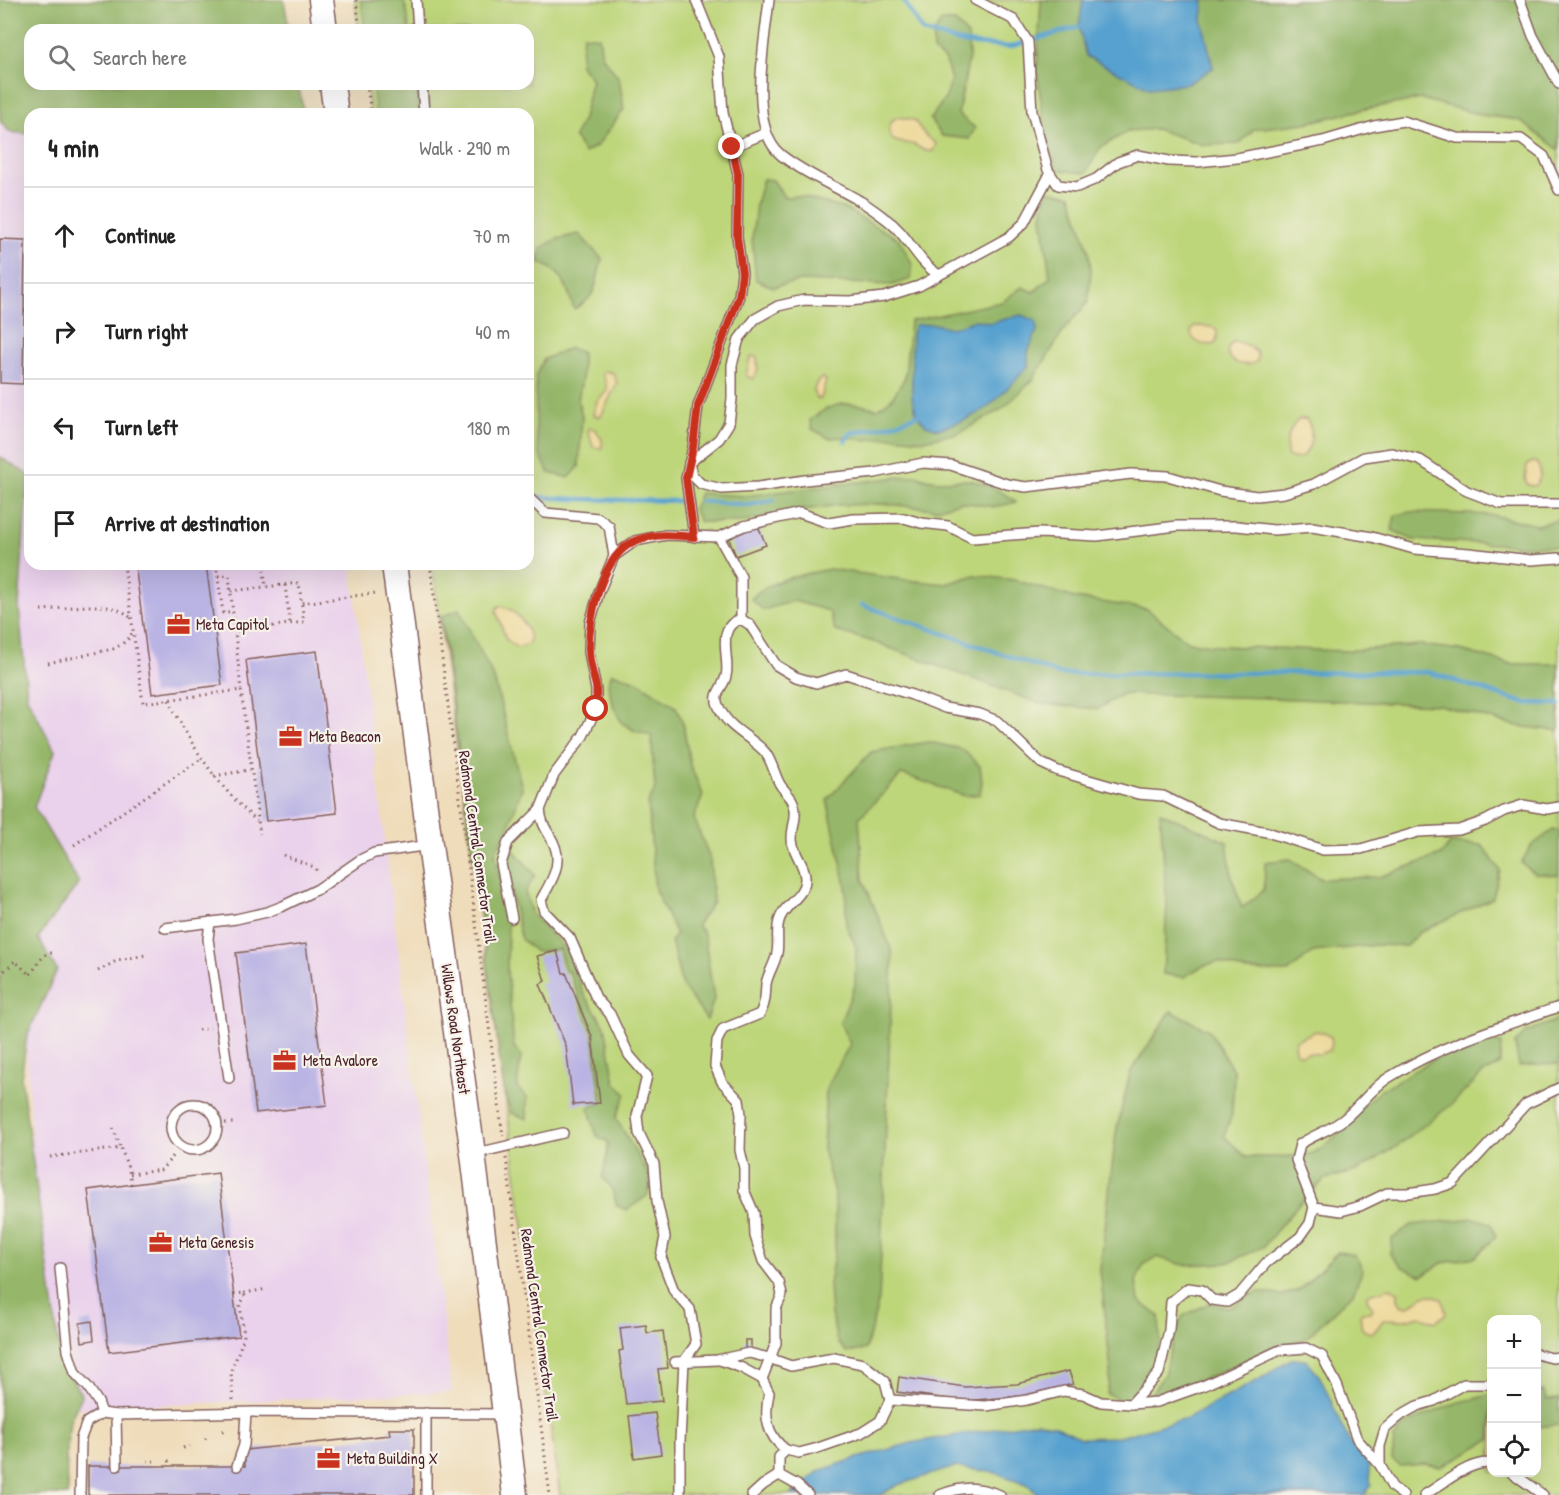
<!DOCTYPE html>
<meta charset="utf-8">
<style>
body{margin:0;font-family:"Patrick Hand",sans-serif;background:#f6f6f6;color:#222}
.controls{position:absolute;right:18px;bottom:18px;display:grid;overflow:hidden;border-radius:12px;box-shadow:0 6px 24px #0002}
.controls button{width:54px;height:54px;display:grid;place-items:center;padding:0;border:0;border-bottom:2px solid #e0e0e0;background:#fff;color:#222;font:30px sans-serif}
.stop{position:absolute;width:18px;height:18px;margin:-14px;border:4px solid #c8321e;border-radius:50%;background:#fff}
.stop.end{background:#c8321e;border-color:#fff;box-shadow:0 2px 6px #0008}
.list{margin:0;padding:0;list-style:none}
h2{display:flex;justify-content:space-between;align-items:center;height:78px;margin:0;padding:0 24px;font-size:26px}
h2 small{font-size:20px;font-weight:400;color:#767676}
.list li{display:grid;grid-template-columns:39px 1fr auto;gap:18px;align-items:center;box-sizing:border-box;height:96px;padding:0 24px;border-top:2px solid #e0e0e0}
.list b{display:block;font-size:22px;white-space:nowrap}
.list em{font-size:20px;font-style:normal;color:#767676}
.icon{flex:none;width:33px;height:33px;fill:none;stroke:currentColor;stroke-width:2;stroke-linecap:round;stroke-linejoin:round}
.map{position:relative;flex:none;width:1559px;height:1495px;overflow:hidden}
.search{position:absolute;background:#fff;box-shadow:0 6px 24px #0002;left:24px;top:24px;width:510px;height:66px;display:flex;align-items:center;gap:15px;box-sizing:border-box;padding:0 21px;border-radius:18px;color:#767676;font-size:22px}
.panel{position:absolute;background:#fff;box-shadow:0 6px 24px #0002;left:24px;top:108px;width:510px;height:462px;border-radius:18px}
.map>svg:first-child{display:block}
</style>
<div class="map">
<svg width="1559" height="1495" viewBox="0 0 1559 1495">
<rect width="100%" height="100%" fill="#f7f3e8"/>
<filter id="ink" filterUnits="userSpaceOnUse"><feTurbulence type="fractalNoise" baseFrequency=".0167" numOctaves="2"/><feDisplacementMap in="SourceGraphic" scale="12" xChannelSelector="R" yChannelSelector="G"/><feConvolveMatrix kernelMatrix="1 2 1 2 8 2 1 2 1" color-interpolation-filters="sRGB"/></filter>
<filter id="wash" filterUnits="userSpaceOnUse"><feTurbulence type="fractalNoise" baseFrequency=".008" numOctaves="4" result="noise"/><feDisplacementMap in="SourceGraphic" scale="24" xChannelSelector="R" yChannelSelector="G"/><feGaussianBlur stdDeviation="1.35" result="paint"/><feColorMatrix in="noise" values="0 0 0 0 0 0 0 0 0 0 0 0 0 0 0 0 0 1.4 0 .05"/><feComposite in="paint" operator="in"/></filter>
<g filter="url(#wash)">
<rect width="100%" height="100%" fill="#efdcba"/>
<path fill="#ead1ec" d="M0,92l30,22v450h321l101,828 -405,18 -47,-823z"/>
<path fill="#bed67a" stroke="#847a52" stroke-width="1.5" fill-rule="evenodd" d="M355,0h1204v1495h-999l-128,-931h96v-450h-157l-5,-30h162v-54h-169zM1492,1320h44v152h-44z"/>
<g fill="#96b76a" stroke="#706b4a" stroke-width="1.5">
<path d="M0,0h284l5,30h-259v54h268l6,30h-274v20l-20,-2 -10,-11z"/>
<path d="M361,0h42l4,11 2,19h-44z"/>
<path d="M1041,0h518v150l-40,-30 -38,-5 -60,-16 -56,10 -59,14 -52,6 -15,15 -36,1 -47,-16 -28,2 -28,17 -14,25 -29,-3 -13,-42 -7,-59z"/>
<path d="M941,22h14l13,13 1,22 -11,57 17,14 -6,11 -27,-3 -12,-17 16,-22 5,-16 -5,-20 -13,-10v-16z"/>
<path d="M583,35l16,2 3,19 17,22 5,31 -27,37 -13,7 -10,-16 9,-18 9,-40 -12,-14z"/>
<path d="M372,84h44l3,30h-43z"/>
<path d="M763,179l10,1 11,17 16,-1 45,13 54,30 13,25 -1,15 -19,6 -91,-4 -28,6 -17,-7 -4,-41 4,-35z"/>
<path d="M1047,190l24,5 18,57 2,19 -3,31 -24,28 -32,51 -30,28 -43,24 -36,7 -29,-3 -31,3 -18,-3 -16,1 -17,-9 -2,-9c25,-20 38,-19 68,-11l14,-11 13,-20 5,-57 92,-19 20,-15 12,5 16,-15 -8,-60z"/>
<path d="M579,234l23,25c-7,23 -3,38 -28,50 -9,-26 -9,-35 -35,-47l2,-14 16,-9z"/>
<path d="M570,348l12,5v25l-4,23 4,15 -3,51 -10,11 -20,-5 -10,-20 -3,-22v-56l8,-16z"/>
<path d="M0,457l30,19 -3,11 -8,120 8,90 28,54 -21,56 45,76 -41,55 19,32 -30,66 -6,42 40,282 21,36 -12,24 -4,35 2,40h-68z"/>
<path d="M916,475c18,9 33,5 52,5 12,1 40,14 48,22l-21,5 -35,-5 -24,7 -51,-5 -46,1 -56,8 -39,9h-44l-7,-13 7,-16 45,3z"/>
<path d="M1411,512l81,3 45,10 22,-5v27l-146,-7 -21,-10 3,-14z"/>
<path d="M829,569l77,11 40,4 29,-9 39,5 61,18 72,11 41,33 33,4 123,5 77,-6 39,5 51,14h48v67l-43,-5 -77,-21 -168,-7 -149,-4 -24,15 -57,-5 -170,-63 -36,-10 -6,-20 -35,-10 -31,9 -12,-11c18,-21 53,-24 78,-30z"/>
<path d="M459,609l35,69 28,110 -13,38 -14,27 13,64 -1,54 7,76 7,9 -4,32 10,9v22l-16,-6 -8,-29 -62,-467z"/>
<path d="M612,673l25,8 39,26 7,16 7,42 13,30 -9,23 16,41 3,43 -16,23 7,9 10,65 -7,21 -25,-34 -11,-45 5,-7 -21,-44 -7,-87 7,-14 -4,-54 -16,-4 -13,-8 -8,-15 -6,-24z"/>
<path d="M928,742l34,7 18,17 2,15 -2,13 -15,2 -63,-22 -43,44 4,61 30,75 -14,345 -13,50 -19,4 -10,-12 -6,-27 -2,-30 6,-35v-52l-12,-48 3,-60 24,-45 -10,-21 15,-38 1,-38 -10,-22v-40l-19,-85 44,-48z"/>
<path d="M1160,812l67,30 5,36 10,30 22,-18 1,-28 25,-3 31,20 58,-2 62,-22 9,-12 32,2 18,25 -7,28 -73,34 -14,14 -30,-1 -63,7 -25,20 -42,-1 -28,-9 -16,4 -18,11 -21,-3 4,-70z"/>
<path d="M1553,830l6,1v44l-23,-1 -15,-11 10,-17z"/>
<path d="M511,847l24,28 -10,17 7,23 37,38 14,40 22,33 10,57 11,11 -10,24 35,61 -3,16 -21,15 -10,-4 -6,-19 -9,-10 5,-21 1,-14 -11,-6 -9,-29 14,-4 -9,-70 -24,-61 -4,-1 -6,-22 -23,3 -15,-13 -16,-74z"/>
<path d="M1171,1011l38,19 25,42 -2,42 -8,22 22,21c16,0 57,1 69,-5 25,-14 39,-40 61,-58 9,-7 21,-13 31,-19 29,-17 59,-39 94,-32l-1,21 -18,10 -30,30 -56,43 -39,24 -32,8 -28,27 -34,41 -36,16 -43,2 -27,-8 -13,7 -8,17 3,20 20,15 1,26 -8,27 -23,33 -22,-8 4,-23 -11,-101 16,-137 14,-60z"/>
<path d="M1559,1019v45l-40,2 -4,-22 11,-12z"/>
<path d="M1474,1218l17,5 5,14 -21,20 -33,6 -20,13 -20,-9 -12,-13 2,-15 19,-14z"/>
<path d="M1338,1252l17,3 8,15 -10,23 -48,46 -25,6 -98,44 -34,9 16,-23 11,-43 8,-16 26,-13 20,5 28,-16 25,3 17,-5z"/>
<path d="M1536,1391h7l5,9 11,-1v26l-22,2z"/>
<path d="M1491,1395v44l-50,28 -16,-3 -25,2 -8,-6 2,-21 9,-14 53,-22z"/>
</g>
<g fill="#eeda9e" stroke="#9c7c64" stroke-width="1.5">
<path d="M897,117l17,3 11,15 11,9 -3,7c-9,1 -11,-2 -18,-6 -9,-4 -27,1 -26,-16 0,-6 3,-9 8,-12z"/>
<path d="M1196,326l16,1 5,4v7l-2,6c-10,2 -19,0 -24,-9l1,-6z"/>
<path d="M1234,342c11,1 16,4 23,11v8c-15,11 -42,-6 -23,-19z"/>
<path d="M754,356l3,2 1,12 -4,8h-4l-4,-3 4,-17z"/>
<path d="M605,371l8,2 4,10 -16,33 -2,1 -6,-3 4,-13 10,-10 -1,-9 -4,-8z"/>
<path d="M822,378l4,2 -5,19 -5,-1c-4,-7 -1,-16 6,-20z"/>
<path d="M1299,419h7c13,15 0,49 -18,37 -4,-12 1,-28 11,-37z"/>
<path d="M590,428l6,2 6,10v8l-9,-1 -5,-17z"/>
<path d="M1532,462h4c7,9 5,17 -2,24l-6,-1 -3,-5 2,-14z"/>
<path d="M498,606c16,0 35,23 31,38l-12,4 -11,-9 -10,-28z"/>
<path d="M1316,1031l8,2 7,4 1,6 -2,7 -10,4 -13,-1 -5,2 -6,-2 -2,-8 2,-5z"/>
<path d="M1390,1288l8,4v8l4,6h6c14,-8 16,-16 34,-7l4,15 -11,8 -15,-6 -15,4 -21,-1 -9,12 -6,2 -7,-4 -2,-14 2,-3h9l2,-3 -6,-10 2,-5z"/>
</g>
<g fill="#57a1cf" stroke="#50607d" stroke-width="1.5">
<path d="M1083,0h121l-2,20 11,48 -26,16 -38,4 -63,-32 -7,-29z"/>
<path d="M1021,315l15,6 1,10 -9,21v14l-12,14 -29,28 -20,11 -29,10 -12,-4 -9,-10 -5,-17v-63l3,-10 19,-1 18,4 24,-8 14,3z"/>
<path d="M1291,1359h14l15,18 30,66 18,20 3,22 -7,10h-326l-11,-11 -31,-11 -41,-6 -57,18 -18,10h-89l28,-24 35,-12 61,-17 123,-20 18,4 25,12 37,-1 69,-19 73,-39z"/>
</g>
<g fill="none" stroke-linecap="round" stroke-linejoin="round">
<g stroke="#57a1cf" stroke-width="4.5">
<path d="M903,0l20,32 41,11 45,4 70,-20"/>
<path d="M845,441l6,-8 43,-9 23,-9"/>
<path d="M540,497c46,4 93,2 140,4"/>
<path d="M701,501l46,4 27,-5"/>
<path d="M862,605l197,69 369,-2 96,31 35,1"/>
</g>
</g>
<g id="blocks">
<g fill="#bab4e4">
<path d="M0,239l25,1 -2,144 -23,-1z"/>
<path d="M758,526l8,19 -30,11 -7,-17 4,-2 -2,-4 8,-3 1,3z"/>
<path d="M135,564h71l16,121 -70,9z"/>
<path d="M317,651l20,162 -71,8 -20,-161z"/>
<path d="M306,944l21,161 -71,8 -20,-160z"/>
<path d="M557,951l6,22h3l26,64 8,66 -27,2 -7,-59 -26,-62 5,-3 -8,-25z"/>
<path d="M218,1173l21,163 -130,16 -21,-162z"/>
<path d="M92,1321l2,19 -12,2 -2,-19z"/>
<path d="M646,1325l1,8 16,-2 5,37 -10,1 4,32 -36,3 -7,-53 4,-1 -3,-22z"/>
<rect x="745" y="1340" width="6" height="9"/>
<path d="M1069,1371l4,13 -52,12 -57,5 -67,-9 2,-15 66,10 52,-3z"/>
<path d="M655,1413l6,41 -27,4 -5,-42z"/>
<path d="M389,1429h25v66h-326v-29h157v-16l145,-15z"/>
</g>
</g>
</g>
<g filter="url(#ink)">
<use href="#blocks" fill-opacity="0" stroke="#84615d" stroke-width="1.5"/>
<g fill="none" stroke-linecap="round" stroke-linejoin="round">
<defs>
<g id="service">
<path d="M416,0l2,30"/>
<path d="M769,0c-4,39 -22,127 12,155 24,19 52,30 79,46 9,5 18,12 26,18 22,15 30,42 53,56"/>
<path d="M975,0l39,20 14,22 4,70 16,58 10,15 19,2 19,-8 22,-17 20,-7 31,6 28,1 40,-4 86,-17 51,-15 29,-5 54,17 64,1 23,17 15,34"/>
<path d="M1520,0l13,36 26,48"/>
<path d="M422,84l2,30"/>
<path d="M732,147l34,-14"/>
<path d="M1050,174l-26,49 -15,14 -90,49 -35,11 -34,4 -46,-1 -26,6 -23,13 -16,20 -7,26v34l-3,24 -10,16 -30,24 3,12 9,9 21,5 36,-2 47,-7 70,-7 48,-10 28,2 56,19 19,3 105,-13 37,2 52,15 37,5 27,-3 30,-9 50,-27 28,-4 28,7 47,31 34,13h58"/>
<path d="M528,497l17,16 53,5 11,8 5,30"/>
<path d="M694,537l-8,-59 7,-31 5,-41 41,-110 3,-23 -5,-37 1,-62 -15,-61 -4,-56 -23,-57"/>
<path d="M719,537l22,40v42"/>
<path d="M540,810c2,20 12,24 16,40 5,18 -7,35 -15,50l3,11 26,27 26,60 14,16 19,41 18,21 -10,40 2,17 15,31 3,37 8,36 -4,20 13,34 16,18 6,35 -12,17 -4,80v54"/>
<path d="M512,918l-11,-54 7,-22 32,-32 14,-35 29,-39 13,-27v-19l-7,-38 1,-29 9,-31 15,-36 21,-15 31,-6 53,2 25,-11 56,-13 29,10 24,-4 51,-1 17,5 27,3 24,12 68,-5 57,3 80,-10h60l37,4 38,-3 60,10 42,12 55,4 62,7 28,-2"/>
<path d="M210,922l-2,17 21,139"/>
<path d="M165,928l71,-9 31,-7 16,-6 35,-17 42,-29 14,-7 56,-8"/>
<circle cx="194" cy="1127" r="23"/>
<path d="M473,1154l90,-21"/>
<path d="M1314,1207l27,4 19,-5 27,-13h21l27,-4 18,-6 73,-79 33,-16"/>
<path d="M60,1268l8,83 7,22 13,14 10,15 4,11"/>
<path d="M1536,1354l16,4 7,-1"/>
<path d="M720,1360l22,8 20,11 7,14c-5,23 -3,42 17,57"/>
<path d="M675,1362l42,-2 32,-7 20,5 22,8 43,-8 29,6 22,17 5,19 -10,21 -19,12 -43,15 -19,5 -13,-3 -7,7v18"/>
<path d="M762,1379l14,-36v-34l6,-14 -3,-13 -16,-21 -8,-25 -1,-23 -10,-23v-22l-4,-18 1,-36 -2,-14 -17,-18 -7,-16 2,-25 6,-12 37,-15c6,-13 5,-17 6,-30 2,-11 9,-20 11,-31 2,-10 -1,-22 2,-32 4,-16 25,-24 26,-41 1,-13 -9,-23 -12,-35 -4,-12 4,-24 2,-36 -1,-10 -8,-15 -14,-23 -7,-10 -9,-28 -18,-36 -16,-16 -36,-22 -45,-45 -5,-11 6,-19 8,-29 5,-16 -12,-49 15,-57l9,6 26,40 20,12 20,6 30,-9 66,21 33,13 35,6 17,7 44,42 17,8 80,23 25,2 56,27 48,9 56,18 38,-1 57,-17 41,-2 26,-9 19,-10 19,-6 24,4 12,-2"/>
<path d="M890,1400l96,6 41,-6 37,-9 19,3 18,8 30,2 26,-2 48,-17 75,-35 26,-2 16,8 15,29 20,54 23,26 12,22 11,8"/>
<path d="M1131,1404l28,-31 10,-43 2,-28 17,-14 14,2 10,10 15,2 12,-7 27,-32 34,-26 10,-14 4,-16 -18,-47 4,-16c14,-9 32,-15 44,-25 16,-13 27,-30 44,-41 51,-32 114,-52 171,-71"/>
<path d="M426,1413v82"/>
<path d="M116,1415l1,51"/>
<path d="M1380,1465v-19l5,-17 16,-14 16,-9 17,-5 30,-17h28"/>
<path d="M237,1466l7,-21 2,-32"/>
<path d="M1511,1472l32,23"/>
<path d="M80,1495l1,-57 6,-16 15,-9 14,2 139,-3 248,2"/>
<path d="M752,1495l11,-10 16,-10 18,10 11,10"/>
<path d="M940,1495c23,-9 36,-9 60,0"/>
<path d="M1424,1495c17,-9 48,-37 68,-31"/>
</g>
<g id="secondary">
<path d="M321,0l4,30"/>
<path d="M332,84l4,30"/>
<path d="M394,564l36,281 43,309 42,341"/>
</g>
</defs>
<use href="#service" stroke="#84615d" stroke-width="12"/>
<use href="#secondary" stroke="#84615d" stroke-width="27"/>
<g stroke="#84615d" stroke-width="3" stroke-dasharray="1.5 4.5" stroke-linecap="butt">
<path d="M356,0l4,30"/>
<path d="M367,84l4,30"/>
<path d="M24,311h6"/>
<path d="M124,564l19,139 98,-13 19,144"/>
<path d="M216,564l7,49 10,-2"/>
<path d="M263,564l3,23"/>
<path d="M430,564l73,572"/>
<path d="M218,576l11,-1 12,115"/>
<path d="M285,585l5,39"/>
<path d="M231,591l68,-8 5,39 -68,9"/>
<path d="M302,603l74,-10"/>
<path d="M41,610c25,-1 70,-12 89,7"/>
<path d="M48,663l65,-14c10,-5 15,-8 20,-18"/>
<path d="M169,700c22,46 49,87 88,121"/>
<path d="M214,776l36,-6"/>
<path d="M74,845l127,-86"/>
<path d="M283,855l31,12 5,6"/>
<path d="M98,971l20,-11 28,-5"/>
<path d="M0,975l15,-14 15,14 14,-20 11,-3"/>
<path d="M198,1030l12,-2"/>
<path d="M225,1123h8"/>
<path d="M113,1128l8,20"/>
<path d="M50,1157l71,-9 9,26 1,10"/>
<path d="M506,1158l44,337"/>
<path d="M130,1174l31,-4 14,-16"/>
<path d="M244,1293l23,-4"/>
<path d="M233,1400l-2,-28 13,-35 -4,-33 5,-7 -1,-4 -10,1"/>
<path d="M222,1431l4,-1"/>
<path d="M205,1439l3,-4"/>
<path d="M183,1448l6,-2"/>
<path d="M147,1461h7"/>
<path d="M168,1461h6"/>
</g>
<use href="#service" stroke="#fff" stroke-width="9"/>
<use href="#secondary" stroke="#fff" stroke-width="24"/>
</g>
</g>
<g fill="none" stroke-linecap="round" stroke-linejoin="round" filter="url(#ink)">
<path stroke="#c8321e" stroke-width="8" d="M596,709c0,-7 1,-15 0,-23 -3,-12 -7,-24 -7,-36 -1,-32 13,-95 46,-109 19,-8 40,-6 59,-4l-8,-59 7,-31 5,-41 41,-110 3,-23 -5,-37 1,-62 -6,-27"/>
</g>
<defs>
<symbol id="office-bare" viewBox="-9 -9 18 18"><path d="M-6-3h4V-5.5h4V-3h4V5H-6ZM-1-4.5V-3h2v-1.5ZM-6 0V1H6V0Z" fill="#c8321e" stroke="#f7f3e8" stroke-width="2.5" paint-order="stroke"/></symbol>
</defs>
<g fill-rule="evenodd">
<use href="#office-bare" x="162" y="608" width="33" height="33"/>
<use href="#office-bare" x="274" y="720" width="33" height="33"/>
<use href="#office-bare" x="268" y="1044" width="33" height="33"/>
<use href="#office-bare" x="144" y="1226" width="33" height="33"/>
<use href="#office-bare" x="312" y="1442" width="33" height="33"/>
</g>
<g text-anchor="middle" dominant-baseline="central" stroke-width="4.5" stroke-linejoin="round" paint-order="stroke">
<g font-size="16" fill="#4a1f2b" stroke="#f7f3e8" text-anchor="start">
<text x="196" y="624">Meta Capitol</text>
<text x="309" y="736">Meta Beacon</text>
<text x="303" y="1060">Meta Avalore</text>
<text x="179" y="1242">Meta Genesis</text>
<text x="347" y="1458">Meta Building X</text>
</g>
<g font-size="16" fill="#4a1f2b" stroke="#f7f3e8">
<text transform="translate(478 847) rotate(82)">Redmond Central Connector Trail</text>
<text transform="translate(456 1029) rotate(82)">Willows Road Northeast</text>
<text transform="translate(540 1325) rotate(82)">Redmond Central Connector Trail</text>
</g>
</g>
</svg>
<div class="controls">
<button>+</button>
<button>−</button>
<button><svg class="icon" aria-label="locate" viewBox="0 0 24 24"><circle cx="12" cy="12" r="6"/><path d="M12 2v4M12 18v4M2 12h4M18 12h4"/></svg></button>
</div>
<div class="stop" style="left:596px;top:709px"></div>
<div class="stop end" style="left:732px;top:147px"></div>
<div class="search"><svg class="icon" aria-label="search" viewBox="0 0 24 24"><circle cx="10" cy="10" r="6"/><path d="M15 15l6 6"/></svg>Search here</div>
<section class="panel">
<h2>4 min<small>Walk · 290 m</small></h2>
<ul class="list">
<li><svg class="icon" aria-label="ahead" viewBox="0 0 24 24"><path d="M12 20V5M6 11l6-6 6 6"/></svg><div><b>Continue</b></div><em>70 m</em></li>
<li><svg class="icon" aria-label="right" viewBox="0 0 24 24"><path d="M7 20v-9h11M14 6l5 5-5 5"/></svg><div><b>Turn right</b></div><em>40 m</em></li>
<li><svg class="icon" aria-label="left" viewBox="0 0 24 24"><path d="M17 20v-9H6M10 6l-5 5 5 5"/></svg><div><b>Turn left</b></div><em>180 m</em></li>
<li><svg class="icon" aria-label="arrive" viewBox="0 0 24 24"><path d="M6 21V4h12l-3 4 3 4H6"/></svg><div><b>Arrive at destination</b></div></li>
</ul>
</section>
</div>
